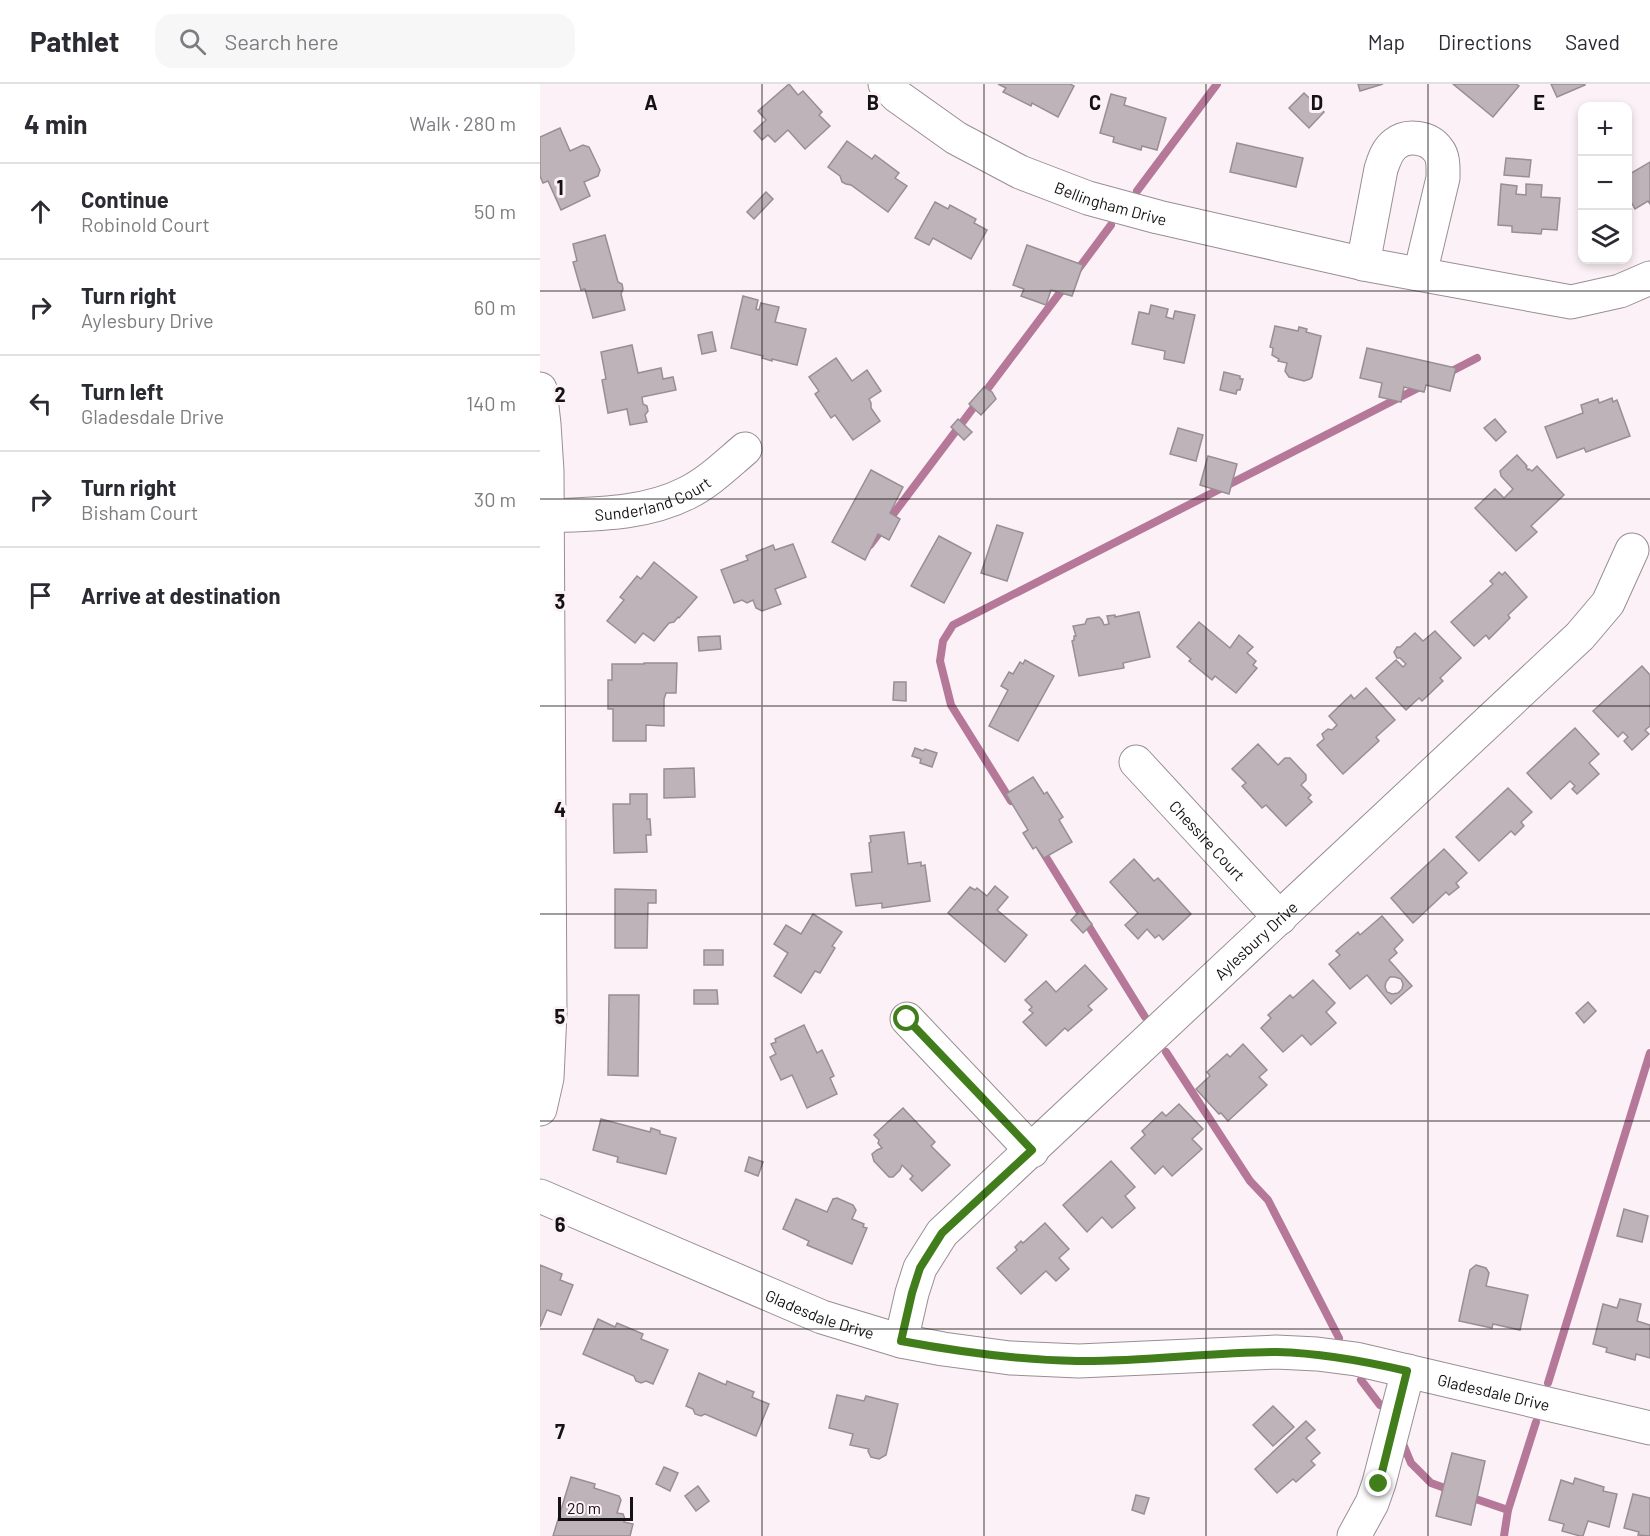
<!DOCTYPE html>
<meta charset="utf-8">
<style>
body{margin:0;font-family:Barlow,sans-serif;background:#f7f7f7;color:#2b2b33}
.controls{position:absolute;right:18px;top:18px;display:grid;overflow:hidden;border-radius:12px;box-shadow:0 3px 9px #0003}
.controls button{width:54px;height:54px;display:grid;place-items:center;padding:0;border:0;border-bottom:2px solid #e1e1e2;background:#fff;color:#2b2b33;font:30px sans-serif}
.scale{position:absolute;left:18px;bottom:15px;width:75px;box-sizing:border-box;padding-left:6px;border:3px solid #151213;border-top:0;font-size:16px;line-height:21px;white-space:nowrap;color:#151213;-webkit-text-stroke:4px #fcf1f6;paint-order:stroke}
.stop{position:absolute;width:18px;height:18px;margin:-14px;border:4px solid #417e1b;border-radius:50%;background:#fff}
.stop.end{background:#417e1b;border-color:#fff;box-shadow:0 2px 6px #0008}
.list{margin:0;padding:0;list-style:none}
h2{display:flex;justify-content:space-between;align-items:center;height:78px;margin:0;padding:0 24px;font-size:26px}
h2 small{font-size:20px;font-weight:400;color:#7c7c81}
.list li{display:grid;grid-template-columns:39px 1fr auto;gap:18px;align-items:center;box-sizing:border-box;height:96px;padding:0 24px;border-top:2px solid #e1e1e2}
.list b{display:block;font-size:22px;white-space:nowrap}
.list p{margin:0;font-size:20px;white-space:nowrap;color:#7c7c81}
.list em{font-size:20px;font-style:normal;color:#7c7c81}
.icon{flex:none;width:33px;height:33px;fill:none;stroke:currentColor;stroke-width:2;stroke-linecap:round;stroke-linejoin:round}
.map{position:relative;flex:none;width:1110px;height:1452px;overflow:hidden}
header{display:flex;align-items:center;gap:36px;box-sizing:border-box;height:84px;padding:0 30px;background:#fff;border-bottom:2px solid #e1e1e2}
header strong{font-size:28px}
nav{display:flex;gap:33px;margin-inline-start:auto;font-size:21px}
.search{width:420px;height:54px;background:#f7f7f7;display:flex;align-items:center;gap:15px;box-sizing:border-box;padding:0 21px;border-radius:18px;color:#7c7c81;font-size:22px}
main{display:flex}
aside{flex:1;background:#fff}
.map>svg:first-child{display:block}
</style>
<header>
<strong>Pathlet</strong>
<div class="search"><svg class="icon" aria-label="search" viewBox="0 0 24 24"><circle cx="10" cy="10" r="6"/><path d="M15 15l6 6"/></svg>Search here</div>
<nav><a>Map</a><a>Directions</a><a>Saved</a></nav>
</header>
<main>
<aside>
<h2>4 min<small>Walk · 280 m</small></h2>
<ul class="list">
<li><svg class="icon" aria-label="ahead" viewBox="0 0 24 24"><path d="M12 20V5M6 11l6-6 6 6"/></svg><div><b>Continue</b><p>Robinold Court</p></div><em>50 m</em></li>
<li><svg class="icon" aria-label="right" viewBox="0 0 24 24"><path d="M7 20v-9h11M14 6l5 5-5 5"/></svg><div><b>Turn right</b><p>Aylesbury Drive</p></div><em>60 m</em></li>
<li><svg class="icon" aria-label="left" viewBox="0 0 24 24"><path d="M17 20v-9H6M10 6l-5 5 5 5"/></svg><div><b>Turn left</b><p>Gladesdale Drive</p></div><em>140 m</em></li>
<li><svg class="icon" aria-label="right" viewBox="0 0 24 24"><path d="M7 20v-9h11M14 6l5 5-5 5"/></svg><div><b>Turn right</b><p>Bisham Court</p></div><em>30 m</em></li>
<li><svg class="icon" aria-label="arrive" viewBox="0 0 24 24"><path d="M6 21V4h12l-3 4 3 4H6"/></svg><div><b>Arrive at destination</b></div></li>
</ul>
</aside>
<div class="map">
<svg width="1110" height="1452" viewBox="0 0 1110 1452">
<rect width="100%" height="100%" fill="#fcf1f6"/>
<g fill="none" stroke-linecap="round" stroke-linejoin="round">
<g stroke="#b57899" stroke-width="8">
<path d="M597,107l80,-107"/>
<path d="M536,188l35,-47"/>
<path d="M908,289l29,-15"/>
<path d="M330,461l195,-259"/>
<path d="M471,717l-60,-96 -11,-44 3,-20 10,-16 469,-239"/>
<path d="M501,765l104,168"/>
<path d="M626,968l84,129 18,19 71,138"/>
<path d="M821,1296l19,25"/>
<path d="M1008,1299l102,-330"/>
<path d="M861,1355l10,24 20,20 22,8"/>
<path d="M927,1412l41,14"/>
<path d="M964,1452l4,-26 28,-88"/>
</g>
</g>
<g fill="#bdb3b8" stroke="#988e93" stroke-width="1.5" fill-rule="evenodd">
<path d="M249,0l9,11 5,-4 19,21 -3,3 11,11 -25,23 -17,-19 -13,12 -7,-7 -6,5 -8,-9 12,-11 -8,-9z"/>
<path d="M458,0h72l4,2 -16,31 -26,-14 -1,3 -28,-14 3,-4z"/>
<path d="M818,0h25l-23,7z"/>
<path d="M913,0h63l3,2 -26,31z"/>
<path d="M1011,0h34v1l-28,12z"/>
<path d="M764,9l20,19 -15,16 -20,-20z"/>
<path d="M571,10l15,4 -2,7 42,13 -9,32 -15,-4 -1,4 -28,-8 1,-5 -14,-4z"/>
<path d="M20,44l10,23 13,-6 6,2 11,23 -2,6 -14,6 6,14 -29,14 -13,-29 -5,2 -3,-7v-39z"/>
<path d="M307,57l25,18 3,-4 24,18 -4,5 12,8 -19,26 -37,-27 -5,-1 -4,-2 -2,-6 -12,-9z"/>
<path d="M697,59l66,15 -7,29 -66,-15z"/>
<path d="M966,74l25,2 -2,17 -25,-2z"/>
<path d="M1110,78v42l-2,-3 -13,8 -7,-13v-21z"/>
<path d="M961,100l16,2 -1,8 10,1v-11l16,1 -1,12 19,1 -3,32 -15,-1 -1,5 -29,-2v-6l-14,-1z"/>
<path d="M226,108l7,7 -19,20 -7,-7z"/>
<path d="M395,118l13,7 2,-4 26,14 -2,4 13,7 -16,29 -38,-21 -4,7 -14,-7z"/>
<path d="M65,151l13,47 4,2 1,5 -2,5 4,16 -32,8 -8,-29 -4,1 -8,-28 4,-1 -4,-17z"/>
<path d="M487,161l56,20 -11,31 -21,-6 -5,15 -25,-9 3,-7 -11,-4z"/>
<path d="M203,212l15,4 -2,9 3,1 2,-7 18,4 -4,15 31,7 -9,36 -25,-6v2l-10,-3 1,-2 -32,-8z"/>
<path d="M611,221l17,4 -2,8 7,2 2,-8 20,4 -11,48 -20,-4 1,-8 -33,-7 7,-32 10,2z"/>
<path d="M735,242l23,5 1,-4 8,2 -1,3 15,4 -9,41 -2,2 -6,2 -15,-4 -4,-6 2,-8 -9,-2 1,-2 -7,-4 1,-7 -3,-1z"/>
<path d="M172,248l4,19 -14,3 -4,-19z"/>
<path d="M92,261l6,28 23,-5 2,11 10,-2 3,13 -34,7 1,7 4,2 1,5 -3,4 2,7 -17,3 -3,-16 -19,4 -6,-33 4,-1 -5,-27z"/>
<path d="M827,264l89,20 -6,23 -24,-6 -2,7 -20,-5 -3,15 -22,-5 3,-14 -22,-5z"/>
<path d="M296,274l16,23 15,-11 14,21 -12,8 2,4v5l9,13 -27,19 -18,-25 -4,3 -16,-24 4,-3 -10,-14z"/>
<path d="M684,288l16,4v3h3l-3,11h-3l-1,4 -16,-4z"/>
<path d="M444,303l8,5 4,7 -15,16 -12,-11z"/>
<path d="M1072,314l1,4 4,-2 13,36 -44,16 -2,-4 -27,10 -12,-31 38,-14 -2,-8 17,-6 1,4z"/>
<path d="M418,335l14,13 -8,8 -13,-13z"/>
<path d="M955,335l11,13 -10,9 -12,-13z"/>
<path d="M638,344l25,7 -7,26 -26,-7z"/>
<path d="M977,371l10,11 -1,1 2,3 1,-1 3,2 5,-5 27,29 -33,31 6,6 -21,19 -41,-43 20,-19 9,9 9,-9 -12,-13 -1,-5z"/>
<path d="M668,372l29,8 -8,30 -29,-9z"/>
<path d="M331,386l32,17 -13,26 10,6 -11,21 -11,-6 -13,26 -33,-18z"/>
<path d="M457,441l26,8 -16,48 -26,-8z"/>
<path d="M399,452l32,17 -27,50 -33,-17z"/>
<path d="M253,460l13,33 -31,12 6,15 -19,7 -6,-3 -3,-8 -6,3 -5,-3 -8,3 -13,-33 27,-10 -2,-4 27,-11 2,5z"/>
<path d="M114,478l43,35 -18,21 -1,-1 -4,5 -5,1 -15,18 -11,-8 -8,10 -28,-22 17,-21 -4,-3 17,-21 4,3z"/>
<path d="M959,488l3,3 3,-3 22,25 -19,18 2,3 -21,21 -3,-4 -12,11 -23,-24 42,-38 -3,-3z"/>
<path d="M599,528l11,45 -27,6 1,5 -45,8 -7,-35 2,-1v-4h2l-3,-10 12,-2 2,-5 12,-2 3,3 2,5 5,-1 -2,-8 8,-1v2z"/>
<path d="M659,538l31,26 9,-13 14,12 -6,6 9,8 -3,4 4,3 -21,25 -21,-17 -3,4 -23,-19 2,-2 -14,-12z"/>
<path d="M895,547l26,27 -21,20 3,3 -21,20 -3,-3 -13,12 -30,-32 20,-18 7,7 3,-3 -6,-6h-3l-3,-6 3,-5h3l15,-14 8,8z"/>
<path d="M180,552l1,13 -22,2 -1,-14z"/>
<path d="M485,576l29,16 -36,65 -29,-15 19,-36 -7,-4 8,-14 4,2 7,-12 3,2z"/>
<path d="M104,579h33l-1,30h-10l-2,6v27l-18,-1v16h-33v-32h-5v-29h4v-16h32z"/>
<path d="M1102,582l8,9v51l-5,4 4,4 -17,16 -8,-9 4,-4 -5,-5 -5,5 -25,-26z"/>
<path d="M354,598h12v19l-13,-1z"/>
<path d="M826,604l29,32 -19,17 3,4 -36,33 -26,-29 7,-6 -2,-5 6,-5 4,1 5,-5 -8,-9 22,-21 3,4z"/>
<path d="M1035,644l24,26 -10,9 10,11 -22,20 -5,-5 3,-3 -5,-5 -19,18 -24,-26z"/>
<path d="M718,660l20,21 7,-7h5l16,17v5l-5,5 10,10 -3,3 4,4 -26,24 -20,-21 -4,3 -20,-22 4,-3 -14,-14z"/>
<path d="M375,664l8,3 2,-2 12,4 -5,14 -12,-4 1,-4 -9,-3z"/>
<path d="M154,684l1,29 -31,1v-29z"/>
<path d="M493,693l11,17 3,-2 16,25 -4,3 13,22 -28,16 -8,-11 -3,2 -10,-16 5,-3 -22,-36z"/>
<path d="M968,704l24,24 -11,10 3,4 -9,9 -4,-4 -32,30 -23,-24z"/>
<path d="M90,710h17v25h3l1,16h-5l1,17 -33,1 -1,-49h17z"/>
<path d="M364,748l4,32 13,-2v4l4,-1 5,36 -48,7v-5l-26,3 -5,-32 21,-2 -3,-29 2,-1 -1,-6z"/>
<path d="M904,765l23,24 -11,10 3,4 -10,8 -3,-3 -33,31 -22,-25z"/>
<path d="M594,775l20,22 4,-3 33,36 -28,26 -4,-5 -4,3 -8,-9 -9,10 -13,-14 13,-12 -28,-31z"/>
<path d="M455,802l13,11 -11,13 30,25 -22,27 -57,-49 22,-26 5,3 2,-2 10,8z"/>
<path d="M75,805l41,1v13h-8l-1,45h-32z"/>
<path d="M540,827l12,13 -9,9 -12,-13z"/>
<path d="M273,830l29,18 -10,14 3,2 -15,25 -5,-2 -14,22 -27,-17 14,-23 -14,-9 12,-19 15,9z"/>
<path d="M842,832l21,24 -9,9 3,4 -8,7 23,26 -21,18 -24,-29 -17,14 -21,-25 11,-9 -4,-4 22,-19 2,3zM850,893h5l6,2 2,5 -1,5 -4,4 -6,1 -5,-2 -2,-5 1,-5z"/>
<rect x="164" y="866" width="19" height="15"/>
<path d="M545,881l22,24 -19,17 4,4 -24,21 -3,-3 -19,18 -23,-24 10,-9 -4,-3 3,-3 -7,-7 21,-19 10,11z"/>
<path d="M773,896l22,23 -9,9 10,11 -25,22 -9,-10 -19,17 -22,-24 10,-10 -3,-3 22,-20 3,3z"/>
<path d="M154,906h23l1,14h-24z"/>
<path d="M69,911h30l-1,81 -30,-1z"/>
<path d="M1048,918l8,9 -12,12 -8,-10z"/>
<path d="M264,941l13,28 5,-3 12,26 -4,2 7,16 -30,14 -15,-33 -11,5 -11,-23 6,-3 -5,-10 5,-2 -1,-3z"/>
<path d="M703,960l24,26 -8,7 8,8 -39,36 -7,-8 -2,1 -23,-25 14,-13 -3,-4 20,-18 3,3z"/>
<path d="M639,1020l24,25 -11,10 10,10 -30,27 -9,-10 -8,8 -24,-26 14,-13 -3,-4 20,-19 4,4z"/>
<path d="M363,1024l32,34 -4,4 19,19 -28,26 -12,-12 3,-3 -11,-11 -2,5 -7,7h-4l-15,-16 -2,-7 5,-4 5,-2 -4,-5 1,-3 -5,-5z"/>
<path d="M61,1035l49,13 1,-4 9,3v3l16,4 -10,36 -49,-12 1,-5 -25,-7z"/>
<path d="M209,1073l14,5 -5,14 -13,-5z"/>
<path d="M571,1077l24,26 -10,9 10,12 -23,20 -10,-11 -15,15 -24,-27z"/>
<path d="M297,1114l16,7 3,5 -4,9 12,5 -1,3 4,1 -15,36 -45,-19 2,-4 -26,-12 13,-30 31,13 6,-13z"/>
<path d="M1084,1125l24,7 -6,26 -25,-6z"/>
<path d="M505,1139l24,26 -10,9 10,11 -13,12 -10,-10 -25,23 -24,-26 20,-18 -2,-3 6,-6 2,2z"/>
<path d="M0,1181l22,9 -2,6 13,5 -12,30 -14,-5 -7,17z"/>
<path d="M936,1181l10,3 3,5 -3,13 42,9 -8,35 -27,-6 -1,4 -33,-7 11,-51z"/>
<path d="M1080,1215l21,5 -4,17 13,4v33l-14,-4 -1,6 -29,-8 1,-4 -14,-4 10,-40 14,4z"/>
<path d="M58,1235l17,8 2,-4 26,11 -2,5 27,11 -15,34 -7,-3 -5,2 -5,-2 -2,-5 -51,-22z"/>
<path d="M159,1289l27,12 1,-4 27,11 -2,5 17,7 -13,32 -51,-22 -4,2 -6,-2 -2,-5 -7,-3z"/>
<path d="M297,1311l27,6 2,-5 32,8 -12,51 -7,4 -8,-2 -3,-6 1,-2 -19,-4 3,-11 -24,-6z"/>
<path d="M733,1322l21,21 -21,19 -20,-21z"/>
<path d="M766,1337l9,9 -9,8 14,15 -9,8 4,4 -19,17 -3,-3 -16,14 -22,-24z"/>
<path d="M912,1369l33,8 -14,64 -35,-9z"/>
<path d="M124,1383l14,6 -8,18 -14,-7z"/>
<path d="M31,1393l24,7 -1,4 25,8 2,4 -4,13 6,1 2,5 -1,3 9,2 -3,12h-77z"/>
<path d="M1035,1394l29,9 -1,4 14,3 -8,33 -21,-6 -5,15h-3l-18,-5 2,-7 -15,-4 12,-40 12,4z"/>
<path d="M158,1402l11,15 -13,10 -11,-15z"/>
<path d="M1093,1410l17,4v38l-12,-1 1,-3 -15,-4z"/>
<path d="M596,1411l13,3 -5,16 -12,-4z"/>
</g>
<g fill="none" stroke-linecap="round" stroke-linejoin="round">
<defs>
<g id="minor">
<path id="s1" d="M345,0l12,12 59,42 64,34 68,26 70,19 211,48 202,37 49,-11 30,-13"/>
<path d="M823,180l18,-95c3,-9 6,-19 14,-25 12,-10 34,-7 43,6 6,7 5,19 5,28l-23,96"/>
<path d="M0,305l4,35 3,47 3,542 -3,65 -7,31"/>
<path id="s2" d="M7,432c46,-2 97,-1 140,-23 22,-11 39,-28 58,-44"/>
<path id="s3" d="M596,678l144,156"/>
<path d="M367,935l125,132"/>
<path id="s4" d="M0,1112l282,121 79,24 42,8 67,9 69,3 197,-9 41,2 39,5 294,69"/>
<path id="s5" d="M361,1257l11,-48 8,-25 22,-35 638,-597 28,-33 24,-53"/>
<path d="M814,1452l18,-33 7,-20 29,-112"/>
</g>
</defs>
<use href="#minor" stroke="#988e93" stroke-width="35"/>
<use href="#minor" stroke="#fff" stroke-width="33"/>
</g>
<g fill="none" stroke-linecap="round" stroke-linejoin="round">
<path stroke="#417e1b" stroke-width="8" d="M367,935l125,131 -90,83 -22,35 -8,25 -11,48c59,11 115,19 176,20 67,1 133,-9 200,-9 45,1 87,9 130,19l-28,113"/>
</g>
<path fill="none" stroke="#151213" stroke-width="1.5" stroke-opacity="0.55" d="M222,0v1452M444,0v1452M666,0v1452M888,0v1452M0,207h1110M0,415h1110M0,622h1110M0,830h1110M0,1037h1110M0,1245h1110"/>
<g text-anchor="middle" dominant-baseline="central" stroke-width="6" stroke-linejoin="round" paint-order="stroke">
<g font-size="16" fill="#151213" stroke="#fcf1f6">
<text stroke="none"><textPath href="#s1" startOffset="258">Bellingham Drive</textPath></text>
<text stroke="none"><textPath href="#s2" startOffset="108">Sunderland Court</textPath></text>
<text stroke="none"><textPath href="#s3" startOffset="106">Chessire Court</textPath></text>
<text stroke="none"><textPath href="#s5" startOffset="546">Aylesbury Drive</textPath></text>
<text stroke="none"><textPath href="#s4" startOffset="304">Gladesdale Drive</textPath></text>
<text stroke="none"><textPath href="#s4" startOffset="988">Gladesdale Drive</textPath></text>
</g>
</g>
<g font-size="20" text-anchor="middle" font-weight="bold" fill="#151213" stroke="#fcf1f6" stroke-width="6" stroke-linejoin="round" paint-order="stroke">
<text x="111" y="26">A</text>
<text x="333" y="26">B</text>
<text x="555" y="26">C</text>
<text x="777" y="26">D</text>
<text x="999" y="26">E</text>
<text x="20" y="111">1</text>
<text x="20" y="318">2</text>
<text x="20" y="525">3</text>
<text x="20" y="733">4</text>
<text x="20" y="940">5</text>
<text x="20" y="1148">6</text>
<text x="20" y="1355">7</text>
</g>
</svg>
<div class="controls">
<button>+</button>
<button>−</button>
<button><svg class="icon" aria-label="layers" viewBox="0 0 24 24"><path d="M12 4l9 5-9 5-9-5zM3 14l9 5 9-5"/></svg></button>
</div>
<div class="scale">20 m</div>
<div class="stop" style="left:367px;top:935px"></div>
<div class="stop end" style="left:839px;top:1400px"></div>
</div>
</main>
